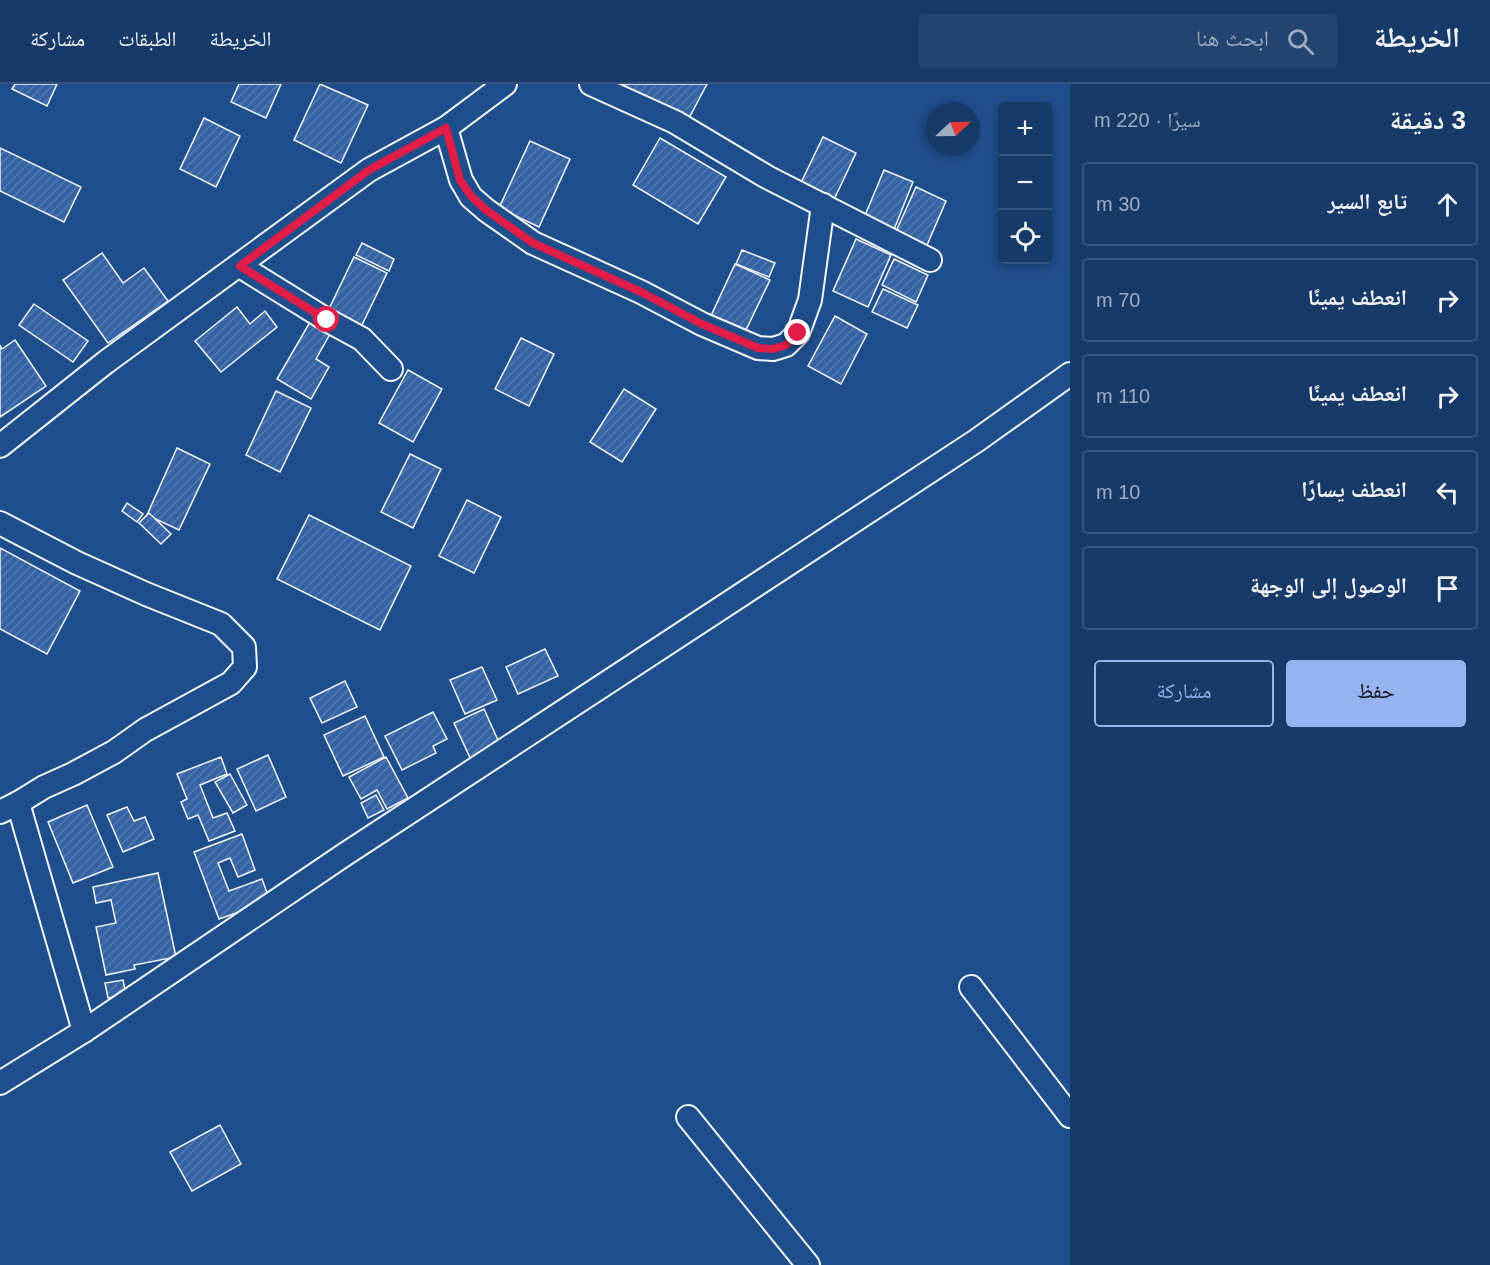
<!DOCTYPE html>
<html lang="ar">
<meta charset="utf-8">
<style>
body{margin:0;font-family:Arial,"Noto Naskh Arabic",sans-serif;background:#244571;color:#f1f3f6;direction:rtl}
.controls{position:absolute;right:18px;top:18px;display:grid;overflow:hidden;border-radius:6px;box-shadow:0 3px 9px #0003}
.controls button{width:54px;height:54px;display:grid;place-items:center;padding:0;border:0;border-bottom:2px solid #36547d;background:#173a69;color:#f1f3f6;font:30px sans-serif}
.compass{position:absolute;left:926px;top:18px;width:54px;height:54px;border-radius:50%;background:#173a69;box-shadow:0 3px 9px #0003;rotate:68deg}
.stop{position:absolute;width:18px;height:18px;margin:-14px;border:4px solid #e11d48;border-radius:50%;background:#fff}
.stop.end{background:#e11d48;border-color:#fff;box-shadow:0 2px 6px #0008}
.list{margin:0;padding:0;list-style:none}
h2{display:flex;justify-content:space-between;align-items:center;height:78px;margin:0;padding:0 24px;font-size:26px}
h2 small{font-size:20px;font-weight:400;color:#9eadc0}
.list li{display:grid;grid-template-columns:39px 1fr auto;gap:18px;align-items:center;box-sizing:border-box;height:84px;margin:0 12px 12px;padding:0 12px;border:2px solid #36547d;border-radius:6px}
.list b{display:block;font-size:22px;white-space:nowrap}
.list em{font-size:20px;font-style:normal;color:#9eadc0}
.actions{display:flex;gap:12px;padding:18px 24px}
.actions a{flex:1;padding:14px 0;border:2px solid #95b2f1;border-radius:6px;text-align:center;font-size:21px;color:#95b2f1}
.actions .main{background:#95b2f1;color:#111}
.icon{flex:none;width:33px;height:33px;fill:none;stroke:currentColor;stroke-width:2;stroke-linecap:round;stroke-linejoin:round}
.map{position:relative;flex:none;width:1070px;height:1181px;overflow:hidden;direction:ltr}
header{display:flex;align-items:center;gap:36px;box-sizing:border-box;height:84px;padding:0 30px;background:#173a69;border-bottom:2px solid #36547d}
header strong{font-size:28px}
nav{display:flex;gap:33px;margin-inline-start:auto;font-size:21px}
.search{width:420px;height:54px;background:#244571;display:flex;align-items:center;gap:15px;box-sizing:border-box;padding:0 21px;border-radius:6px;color:#9eadc0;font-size:22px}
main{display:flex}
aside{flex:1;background:#173a69}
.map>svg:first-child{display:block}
</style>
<header>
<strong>الخريطة</strong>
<div class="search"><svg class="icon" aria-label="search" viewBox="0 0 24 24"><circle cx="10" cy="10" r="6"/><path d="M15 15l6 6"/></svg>ابحث هنا</div>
<nav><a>الخريطة</a><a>الطبقات</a><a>مشاركة</a></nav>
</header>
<main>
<aside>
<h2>3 دقيقة<small>سيرًا · 220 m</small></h2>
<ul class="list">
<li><svg class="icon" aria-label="ahead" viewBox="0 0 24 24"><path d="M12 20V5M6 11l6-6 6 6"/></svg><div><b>تابع السير</b></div><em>30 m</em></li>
<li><svg class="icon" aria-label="right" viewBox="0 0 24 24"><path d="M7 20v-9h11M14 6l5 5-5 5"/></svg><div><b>انعطف يمينًا</b></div><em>70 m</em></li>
<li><svg class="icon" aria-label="right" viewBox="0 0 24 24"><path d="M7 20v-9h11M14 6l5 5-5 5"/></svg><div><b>انعطف يمينًا</b></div><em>110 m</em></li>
<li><svg class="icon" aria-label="left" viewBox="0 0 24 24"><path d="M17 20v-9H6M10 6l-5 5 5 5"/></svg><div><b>انعطف يسارًا</b></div><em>10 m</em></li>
<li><svg class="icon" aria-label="arrive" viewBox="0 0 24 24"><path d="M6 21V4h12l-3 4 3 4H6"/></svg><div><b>الوصول إلى الوجهة</b></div></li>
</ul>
<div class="actions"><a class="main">حفظ</a><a>مشاركة</a></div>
</aside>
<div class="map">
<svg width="1070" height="1181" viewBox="0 0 1070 1181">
<defs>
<pattern id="building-hatch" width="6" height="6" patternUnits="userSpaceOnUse" patternTransform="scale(1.5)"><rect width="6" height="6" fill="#3563a3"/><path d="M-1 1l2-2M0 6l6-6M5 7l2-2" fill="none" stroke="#537ab1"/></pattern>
</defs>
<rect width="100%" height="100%" fill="#1f4e8c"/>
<g fill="url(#building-hatch)" stroke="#f2f6ff" stroke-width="1.5">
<path d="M15,0h42l-10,22 -35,-17z"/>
<path d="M239,0h42l-15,34 -35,-16z"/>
<path d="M320,0l48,21 -27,58 -47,-23z"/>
<path d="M621,0h86l-19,36z"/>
<path d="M204,34l36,18 -24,51 -36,-18z"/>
<path d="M823,53l33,16 -26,55 -33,-17z"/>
<path d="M660,54l66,39 -28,47 -65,-39z"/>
<path d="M530,57l40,18 -31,68 -40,-19z"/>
<path d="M0,64l81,39 -17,35 -64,-31z"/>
<path d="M884,86l29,12 -20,50 -30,-12z"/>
<path d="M916,103l30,14 -22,51 -31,-14z"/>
<path d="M856,155l35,16 -23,52 -35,-16z"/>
<path d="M362,159l32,16 -5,12 -33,-16z"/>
<path d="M742,166l33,13 -6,14 -33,-13z"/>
<path d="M102,169l21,30 21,-15 24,33 -60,42 -45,-63z"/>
<path d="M354,173l33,16 -26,54 -33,-16z"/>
<path d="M894,175l34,16 -12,27 -34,-17z"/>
<path d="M735,180l35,16 -26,54 -34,-16z"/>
<path d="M883,205l35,16 -11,23 -35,-16z"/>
<path d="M34,220l54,37 -15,21 -54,-37z"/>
<path d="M237,223l13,17 15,-13 12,16 -56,45 -26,-31z"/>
<path d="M835,232l32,18 -26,50 -33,-18z"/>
<path d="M310,238l20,12 -14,25 13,8 -18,32 -34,-20z"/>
<path d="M521,254l33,16 -25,52 -34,-17z"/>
<path d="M15,256l31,46 -46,31v-72l2,4z"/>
<path d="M408,286l34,19 -29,53 -34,-19z"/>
<path d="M624,305l32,20 -34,53 -32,-20z"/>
<path d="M276,307l35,17 -31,64 -34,-17z"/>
<path d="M177,364l33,16 -31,66 -32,-15z"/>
<path d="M410,370l31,15 -28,59 -32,-16z"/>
<path d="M467,416l34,17 -27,56 -35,-17z"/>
<path d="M127,419l16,11 -6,8 -15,-11z"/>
<path d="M149,429l22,21 -10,10 -22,-21z"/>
<path d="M309,431l102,51 -31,64 -103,-51z"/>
<path d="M0,464l80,43 -33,63 -47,-25z"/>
<path d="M545,565l13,27 -40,18 -12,-27z"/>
<path d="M482,583l15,33 -32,14 -15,-34z"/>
<path d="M345,597l12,26 -35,16 -12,-25z"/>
<path d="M484,625l18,40 -30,13 -18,-39z"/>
<path d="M433,628l14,27 -14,7 3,7 -34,17 -17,-34z"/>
<path d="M365,632l19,41 -41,19 -19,-41z"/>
<path d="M268,671l18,42 -30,14 -19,-42z"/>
<path d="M221,673l6,17 -27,11 13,33 14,-5 8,18 -26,10 -11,-26 -10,4 -7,-17 6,-3 -10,-25z"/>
<path d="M386,673l22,41 -21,11 -10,-19 -16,9 -12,-22z"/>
<path d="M230,690l17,31 -14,8 -18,-31z"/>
<path d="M376,711l8,15 -16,8 -7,-15z"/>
<path d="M87,721l26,62 -40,16 -25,-61z"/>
<path d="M127,723l7,14 11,-4 9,22 -31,13 -16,-37z"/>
<path d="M242,750l13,36 -17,7 -8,-19 -12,5 11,28 33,-12 8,22 -51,18 -25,-67z"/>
<path d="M158,789l18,84 -42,8 1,4 -29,6 -10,-48 20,-4 -5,-23 -15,3 -3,-16z"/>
<path d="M123,896l3,15 -18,3 -3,-15z"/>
<path d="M220,1041l21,39 -49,27 -22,-39z"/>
</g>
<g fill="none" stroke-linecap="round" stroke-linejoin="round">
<defs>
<g id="street">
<path d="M591,0l84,38 92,55 163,83"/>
<path d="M446,44l15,52 10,17 15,13 47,33 108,49 61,32 56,24 15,1 13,-4 12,-12 12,-33 13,-95"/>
<path d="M240,182l87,54 35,19 29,30"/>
<path d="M0,362l106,-84 263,-192 77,-42 59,-44"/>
<path d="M0,439l77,40 69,31 75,30 23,23 1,20 -14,16 -86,47 -31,22 -41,22 -29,13 -26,16 -18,9"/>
<path d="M18,719l66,228"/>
<path d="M971,903l99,129"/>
<path d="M0,999l84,-52 260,-176 632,-414 94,-67"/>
<path d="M688,1033l120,148"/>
</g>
</defs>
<use href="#street" stroke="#f2f6ff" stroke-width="26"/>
<use href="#street" stroke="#1f4e8c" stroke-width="22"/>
</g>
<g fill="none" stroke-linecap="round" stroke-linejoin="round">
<path stroke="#e11d48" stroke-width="8" d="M327,236l-87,-54 129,-96 77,-42 14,52 11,16 15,14 47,33 108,49 61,32 56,24 15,1 13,-4 12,-12"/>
</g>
</svg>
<div class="controls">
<button>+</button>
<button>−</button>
<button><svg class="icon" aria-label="locate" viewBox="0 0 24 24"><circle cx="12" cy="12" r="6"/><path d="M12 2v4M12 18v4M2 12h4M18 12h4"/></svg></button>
</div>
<svg class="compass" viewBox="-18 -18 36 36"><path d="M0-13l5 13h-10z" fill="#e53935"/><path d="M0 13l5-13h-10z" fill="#9eadc0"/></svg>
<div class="stop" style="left:327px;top:236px"></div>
<div class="stop end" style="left:798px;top:249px"></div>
</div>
</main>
